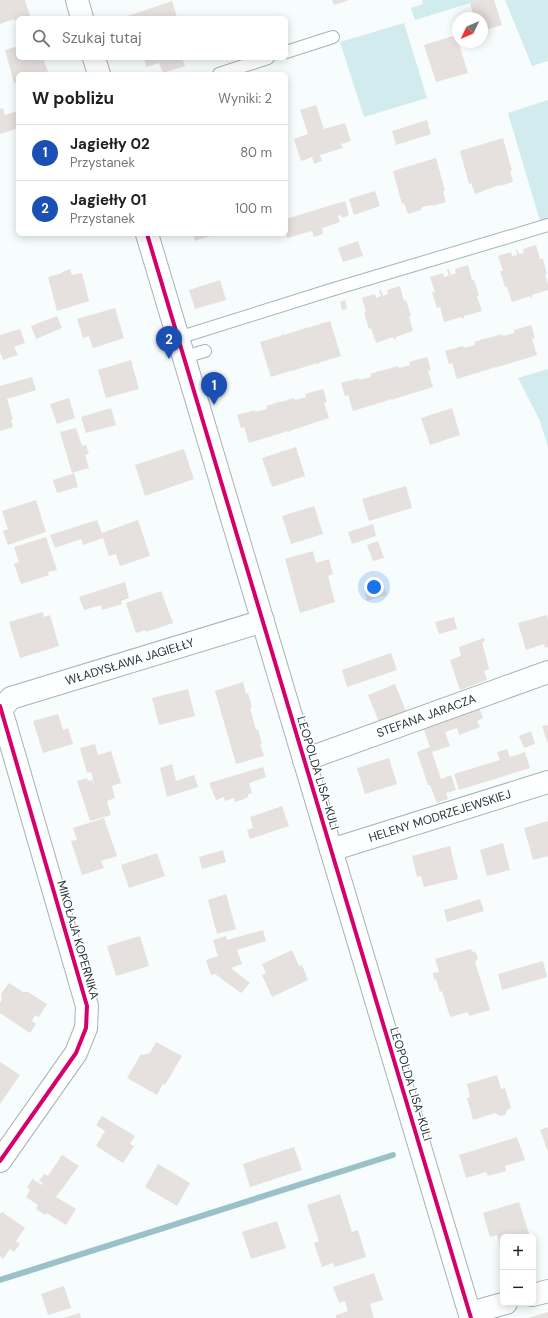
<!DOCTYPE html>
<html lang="pl">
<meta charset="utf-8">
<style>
body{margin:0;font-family:"DM Sans",sans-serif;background:#f6f6f6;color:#202124}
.controls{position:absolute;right:12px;bottom:12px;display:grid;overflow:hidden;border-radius:6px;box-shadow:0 2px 10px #0003}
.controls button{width:36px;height:36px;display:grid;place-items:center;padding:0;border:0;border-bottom:1px solid #e0e0e0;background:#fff;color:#202124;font:20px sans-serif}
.compass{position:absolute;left:452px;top:12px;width:36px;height:36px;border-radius:50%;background:#fff;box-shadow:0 2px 10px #0003;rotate:226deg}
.you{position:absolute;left:374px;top:587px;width:14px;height:14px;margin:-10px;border:3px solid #fff;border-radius:50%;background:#1a73e8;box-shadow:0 0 0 6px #1a73e833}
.badge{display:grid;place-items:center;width:26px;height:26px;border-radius:50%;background:#6e7b7e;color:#fff;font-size:13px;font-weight:700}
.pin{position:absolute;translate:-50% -33px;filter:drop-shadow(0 1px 2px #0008)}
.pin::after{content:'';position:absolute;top:21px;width:14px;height:12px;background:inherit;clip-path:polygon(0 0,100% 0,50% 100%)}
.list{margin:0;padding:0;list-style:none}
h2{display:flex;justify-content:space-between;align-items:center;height:52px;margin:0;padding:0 16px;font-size:17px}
h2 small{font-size:13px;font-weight:400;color:#757577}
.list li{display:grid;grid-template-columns:26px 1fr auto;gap:12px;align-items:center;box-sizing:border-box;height:56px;padding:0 16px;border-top:1px solid #e0e0e0}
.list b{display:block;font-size:15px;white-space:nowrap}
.list p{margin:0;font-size:13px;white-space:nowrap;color:#757577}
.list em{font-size:13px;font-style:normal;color:#757577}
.icon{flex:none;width:22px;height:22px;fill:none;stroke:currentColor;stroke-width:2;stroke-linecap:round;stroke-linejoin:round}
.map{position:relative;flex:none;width:548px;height:1318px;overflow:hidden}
.search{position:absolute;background:#fff;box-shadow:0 2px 10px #0003;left:16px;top:16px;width:272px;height:44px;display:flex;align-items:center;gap:10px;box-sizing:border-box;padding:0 14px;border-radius:6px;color:#757577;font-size:15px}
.panel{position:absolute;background:#fff;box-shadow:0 2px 10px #0003;left:16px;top:72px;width:272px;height:164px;border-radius:6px}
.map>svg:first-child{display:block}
</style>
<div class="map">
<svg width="548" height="1318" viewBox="0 0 548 1318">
<rect width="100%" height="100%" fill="#f7fcfd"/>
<g fill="#d1ebef">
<path d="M422,0h58l-65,20 -4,-12 12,-4z"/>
<path d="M505,0h43v61l-16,5z"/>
<path d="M404,23l23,75 -63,19 -24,-75z"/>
<path d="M548,100v118l-8,3 -32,-108z"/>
<path d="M548,369v78l-8,-26 -22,-43z"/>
</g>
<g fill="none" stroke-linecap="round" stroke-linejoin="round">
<path stroke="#9bc1c8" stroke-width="6" d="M0,1280l393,-125"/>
</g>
<g fill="#e6e1df">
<path d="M0,0h25l5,16 -5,2h-7v2l-4,1v-2l-14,5z"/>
<path d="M332,0h17l-15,5z"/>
<path d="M480,0h14l8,25 -20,6v-13h-8l-4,-15z"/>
<path d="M172,1l5,16 -4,1h-51z"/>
<path d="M456,35l12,38 -32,9 -12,-37z"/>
<path d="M18,46v12h25l5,14 -5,2h-25v8l-4,1 -9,-33z"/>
<path d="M144,58h38l3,8 -22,7 -4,-10 -13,4z"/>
<path d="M316,105l8,24 21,-6 6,18 -10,3 2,4 -23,7 2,6 -8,3 -2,-7 -11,4 -7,-22 14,-5 -8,-24z"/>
<path d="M3,108l2,7 13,-4v17l-18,6v-25z"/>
<path d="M427,120l4,14 -35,11 -4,-14z"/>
<path d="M503,138l9,33h-2l3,11 -13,4 -1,-1 -24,9 -4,-11 -2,1 -9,-33z"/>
<path d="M436,158l9,33h-2l3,11 -13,4v-1l-7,1 -5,2v2l-13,4 -4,-11 -2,1 -9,-33z"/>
<path d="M375,191l5,15 -26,9 -5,-16z"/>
<path d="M345,201l4,14 -7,3 -1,-3 -3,1 2,6 -18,6 1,6 -9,3 -2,-6 -25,7 -1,-4v-15z"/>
<path d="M193,234h23l-21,7z"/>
<path d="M358,241l5,15 -20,6 -5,-14z"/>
<path d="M536,245l4,14h3l4,15 -2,1 3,9v6l-16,5v2l-2,1v-2l-18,6 -5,-15h-2l-5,-16h3l-5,-15 13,-4 1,4 5,-1 -1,-6h1l2,5 5,-1 -1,-4z"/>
<path d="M468,265l4,15h2l5,15 -2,1 5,15 -18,5v2l-2,1v-2l-18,5 -4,-15 -3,1 -5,-16h3l-5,-15 13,-4 1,4 5,-2 -2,-5 2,-1 2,6 5,-2 -1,-4z"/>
<path d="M70,269l2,6 10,-2 7,28 -32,10 -9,-34 14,-4v-1z"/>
<path d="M220,280l6,20 -31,9 -6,-19z"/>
<path d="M400,286l4,15 2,-1 5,16 -2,1 4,14 -17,6v2h-2l-1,-2 -17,6 -5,-15 -2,1 -5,-16 2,-1 -4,-14 13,-4 1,4 5,-2 -2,-5 2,-1 2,6 5,-2 -1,-4z"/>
<path d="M345,300l2,9 -5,1 -2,-8z"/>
<path d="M115,308l9,30 -31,10 -4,-12 -6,2 -6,-19z"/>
<path d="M57,316l5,12 -26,11 -5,-13z"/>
<path d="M330,321l11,35 -23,7 1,1h-2v-1l-22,7 -1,2v-2l-23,7 -11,-35 23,-7 -1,-4 2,4 22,-7 1,-2v2z"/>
<path d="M531,325l4,13 -3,1 5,16 -39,12 -1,1 -1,-1 -39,12 -5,-16 -3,1 -4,-13 18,-5 1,2 11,-3 -1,-3 13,-4 2,-1v1l13,-4 1,2 11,-3v-3z"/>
<path d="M20,329l5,14 -11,4 4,8 -15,5 -3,-8v-17z"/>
<path d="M427,357l4,13 -3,1 5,16 -39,12 -1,1 -1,-1 -39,12 -5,-16 -3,1 -4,-13 18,-5v2l12,-3 -1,-3 13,-4 2,-1v1l13,-4 1,2 11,-3 -1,-3z"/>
<path d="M131,360l8,29 -33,9 -8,-28z"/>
<path d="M32,377l4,13 -29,9 6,20 -2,1 2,7 -13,4v-45z"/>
<path d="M323,389l4,13 -3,1 5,15 -39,13 -2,1v-1l-39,12 -5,-16 -3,1 -4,-13 18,-5v2l12,-3 -1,-3 13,-4v-1l2,1 13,-4 1,2 11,-3 -1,-3z"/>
<path d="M69,398l6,20 -18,6 -7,-20z"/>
<path d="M111,408l5,17 -30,8 -5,-16z"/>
<path d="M452,408l8,27 -30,10 -9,-27z"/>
<path d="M76,428l6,18 4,-1 3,9 -4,1 4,13 -17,5 -12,-41z"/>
<path d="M296,447l9,29 -33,11 -10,-29z"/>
<path d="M184,449l10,30 -49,17 -10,-31z"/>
<path d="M74,473l4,14 -21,6 -4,-13z"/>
<path d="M406,486l6,22 -43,13 -7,-22z"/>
<path d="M36,500l10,32 -38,13 -5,-14 5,-2 -6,-18z"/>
<path d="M314,506l9,28 -32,10 -9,-28z"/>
<path d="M97,520l5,13 36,-13 12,36 -30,10 -4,-12 -7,2 -6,-18 -20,7 -2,-6 -26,9 -5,-13z"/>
<path d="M373,524l3,12 -24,8 -4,-12z"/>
<path d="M46,537l11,33 -9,2 1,3 -28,9 -7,-20 5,-2 -5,-15z"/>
<path d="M378,541l6,17 -11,3 -6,-16z"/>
<path d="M313,551l3,12 13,-4 4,15 -5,2 7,26 -35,11 -15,-54z"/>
<path d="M125,582l4,16 -8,3 1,3 -20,6 -1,-5 -17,5 -5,-13z"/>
<path d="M383,584l4,11 -20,6 -3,-11z"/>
<path d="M161,591l12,32 -27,9 -1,-2 -9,3 -10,-30z"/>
<path d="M43,612l1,5 6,-2 9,31 -39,12 -11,-36z"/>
<path d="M547,615l1,5v27l-3,1 -1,-4 -18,6 -8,-27z"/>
<path d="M454,617l3,12 -18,5 -4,-12z"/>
<path d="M484,638l1,3 -3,1 7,27 -5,2 3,9 -27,10 -10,-30 11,-4 -2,-9z"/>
<path d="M391,653l6,17 -50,17 -5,-17z"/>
<path d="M243,682l3,12 2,-1 4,14 -2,1 6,22 2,-1 4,15h-2l4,12 -28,8 -21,-73z"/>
<path d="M395,684l11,27 -27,11 -11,-27z"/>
<path d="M188,689l7,27 -36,9 -7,-27z"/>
<path d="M478,705l5,13 -6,3 3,6 -21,8 -2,-7 -12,4 5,14 -18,6 9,27 10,-4 5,15 -10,3 2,6 -11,4 -7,-18h-2l-11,-33 13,-5 -8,-23z"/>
<path d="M58,714l5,16 5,-2 5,16 -30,9 -10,-32z"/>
<path d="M548,725v19l-6,-18z"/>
<path d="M531,731l4,13 -11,4 -5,-12z"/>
<path d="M95,744l3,11 13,-4 10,32 -9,3 3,12 -8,3 4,14 -21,6 -13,-40 10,-3 1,3 4,-1 3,7 -4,-15 -4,1 -7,-25z"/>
<path d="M507,749l3,8 15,-5 5,16 -71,22 -5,-16 46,-14 -3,-8z"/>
<path d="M389,758l8,26 -32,10 -8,-26z"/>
<path d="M172,764l4,17 18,-6 4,12 -31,10 -7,-29z"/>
<path d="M263,767l3,10 -17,6 3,10 -4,1v3l-6,3 -8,2v-4l-9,3 -1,-4 -8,3 -7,-17z"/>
<path d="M282,806l7,20 -39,13 -3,-9 6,-2 -3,-11z"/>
<path d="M104,818l13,38 -16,5 3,7 -22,7 -11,-34 6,-1 -4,-12z"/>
<path d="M548,821v35l-15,4 -9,-32z"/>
<path d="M503,843l7,27 -23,6 -7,-26z"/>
<path d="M450,846l8,33 -34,8 -3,-11 -4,1 -5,-21z"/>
<path d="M223,850l3,12 -24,7 -3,-12z"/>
<path d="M157,853l8,23 -36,12 -8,-23z"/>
<path d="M226,894l10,35 -19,5 -9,-34z"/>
<path d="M480,899l4,12 -37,11 -3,-12z"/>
<path d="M263,930l3,11 -29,9 5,14 -11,4 19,15 -9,10 -26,-19 -4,1 -5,-15 12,-4 -5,-16 13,-4 1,4z"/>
<path d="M140,936l9,30 -33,10 -9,-30z"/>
<path d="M471,949l1,2 4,2 2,6 -3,3 15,48 -21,6 -1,-4 -18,5 -8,-26 -2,1 -4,-13 -2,1 -1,-7 6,-1 -4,-13z"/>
<path d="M292,950l7,16 3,-1 6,15 -36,17 -10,-22 4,-2 -4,-9z"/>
<path d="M543,961l4,16 -45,13 -4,-16z"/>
<path d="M9,983l14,9h5l19,12 -8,13 -4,-2 -3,6 4,3 -6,9 -30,-20v-10l2,-4 -1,-5z"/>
<path d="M156,1042l26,14 -17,29 -2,-1 -6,11 -30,-17 14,-24 2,1 7,-2z"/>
<path d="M0,1062l20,13 -20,29z"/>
<path d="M497,1075l4,14 4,-1 6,20 -4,2 -2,5 -5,1 -5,-3 -22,7 -6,-22 3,-1 -3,-13z"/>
<path d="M102,1116l33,20 -5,8 4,2 -11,17 -27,-17 9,-15 -9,-6z"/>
<path d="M548,1127v25l-8,-22z"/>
<path d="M517,1137l8,23 -20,6 1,5 -18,5 -2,-4 -20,6 -7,-23z"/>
<path d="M294,1147l8,23 -52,17 -7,-23z"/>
<path d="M62,1155l17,11 -23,31 20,12 -10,16 -19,-12 -2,2 -9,-6 2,-4 -12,-8 4,-7 -3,-2 5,-9 10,6 1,-2 -4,-2 5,-7 4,2z"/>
<path d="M158,1164l32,19 -13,23 -32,-19z"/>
<path d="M340,1194l12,38 6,-2 8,27 -31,10 -2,-4 -11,4 -8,-24 5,-2 -12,-36z"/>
<path d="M519,1202l11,35h-27v17l-6,-19 -7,2 -7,-24z"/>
<path d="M2,1212l23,16 -9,13 4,3 -6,8 -4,-3 -7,10 -3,-3v-42z"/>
<path d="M277,1221l9,27 -35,11 -9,-27z"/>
<path d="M374,1273l9,27 -13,4 4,14h-38v-3l12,-4 -3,-10 -6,2 -6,-16z"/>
<path d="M64,1286l7,22 -23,7 -7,-21z"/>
<path d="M548,1312v6h-20z"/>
<path d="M80,1313l1,5h-18z"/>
</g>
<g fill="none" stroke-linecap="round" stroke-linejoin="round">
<defs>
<g id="service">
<path d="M286,52l47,-15"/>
<path d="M219,74l49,-16"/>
<path d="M178,338l156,-49 214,-64"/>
<path d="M184,357l21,-6"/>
</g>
<g id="minor">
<path d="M77,0l5,18"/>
<path d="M94,58l5,16"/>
<path d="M147,234l324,1084"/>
<path d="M0,706l87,300 -1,22 -10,25 -76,108"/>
<path id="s1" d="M1,709l10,-11 252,-77"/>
<path id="s2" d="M304,760l244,-88"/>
<path id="s3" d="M331,850l217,-68"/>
<path d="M533,1295l15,-4"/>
<path d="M470,1313l36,-10"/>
</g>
</defs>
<use href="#service" stroke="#a8b2b4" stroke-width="14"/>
<use href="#minor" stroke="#a8b2b4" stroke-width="24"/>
<use href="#service" stroke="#feffff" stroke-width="12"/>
<use href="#minor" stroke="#feffff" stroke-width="22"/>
<defs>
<g id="cycleway">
<path d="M147,234l324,1084"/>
<path d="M0,706l87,300 -1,22 -10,25 -76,108"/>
</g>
</defs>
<use href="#cycleway" stroke="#fff" stroke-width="6"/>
<use href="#cycleway" stroke="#d6006c" stroke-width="4"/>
</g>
<g text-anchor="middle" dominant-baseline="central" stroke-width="3" stroke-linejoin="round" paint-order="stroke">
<g font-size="12" fill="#243639" stroke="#fff">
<text stroke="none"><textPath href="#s1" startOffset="139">WŁADYSŁAWA JAGIEŁŁY</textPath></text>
<text stroke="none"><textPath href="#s2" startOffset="130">STEFANA JARACZA</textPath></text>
<text transform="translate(318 773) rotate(73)">LEOPOLDA LISA-KULI</text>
<text stroke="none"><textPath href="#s3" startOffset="114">HELENY MODRZEJEWSKIEJ</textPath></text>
<text transform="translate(78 940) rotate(74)">MIKOŁAJA KOPERNIKA</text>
<text transform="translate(411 1084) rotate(73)">LEOPOLDA LISA-KULI</text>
</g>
</g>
</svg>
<div class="controls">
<button>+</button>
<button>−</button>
</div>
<svg class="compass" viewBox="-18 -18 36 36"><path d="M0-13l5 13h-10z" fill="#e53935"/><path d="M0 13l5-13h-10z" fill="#757577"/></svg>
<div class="you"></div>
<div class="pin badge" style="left:214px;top:405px;background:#1a4fb4">1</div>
<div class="pin badge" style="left:169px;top:359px;background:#1a4fb4">2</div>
<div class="search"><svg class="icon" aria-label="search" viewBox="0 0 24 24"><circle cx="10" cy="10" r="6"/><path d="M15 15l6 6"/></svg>Szukaj tutaj</div>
<section class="panel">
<h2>W pobliżu<small>Wyniki: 2</small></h2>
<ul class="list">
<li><span class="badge" style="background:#1a4fb4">1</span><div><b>Jagiełły 02</b><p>Przystanek</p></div><em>80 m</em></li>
<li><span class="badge" style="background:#1a4fb4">2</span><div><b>Jagiełły 01</b><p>Przystanek</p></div><em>100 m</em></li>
</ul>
</section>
</div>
